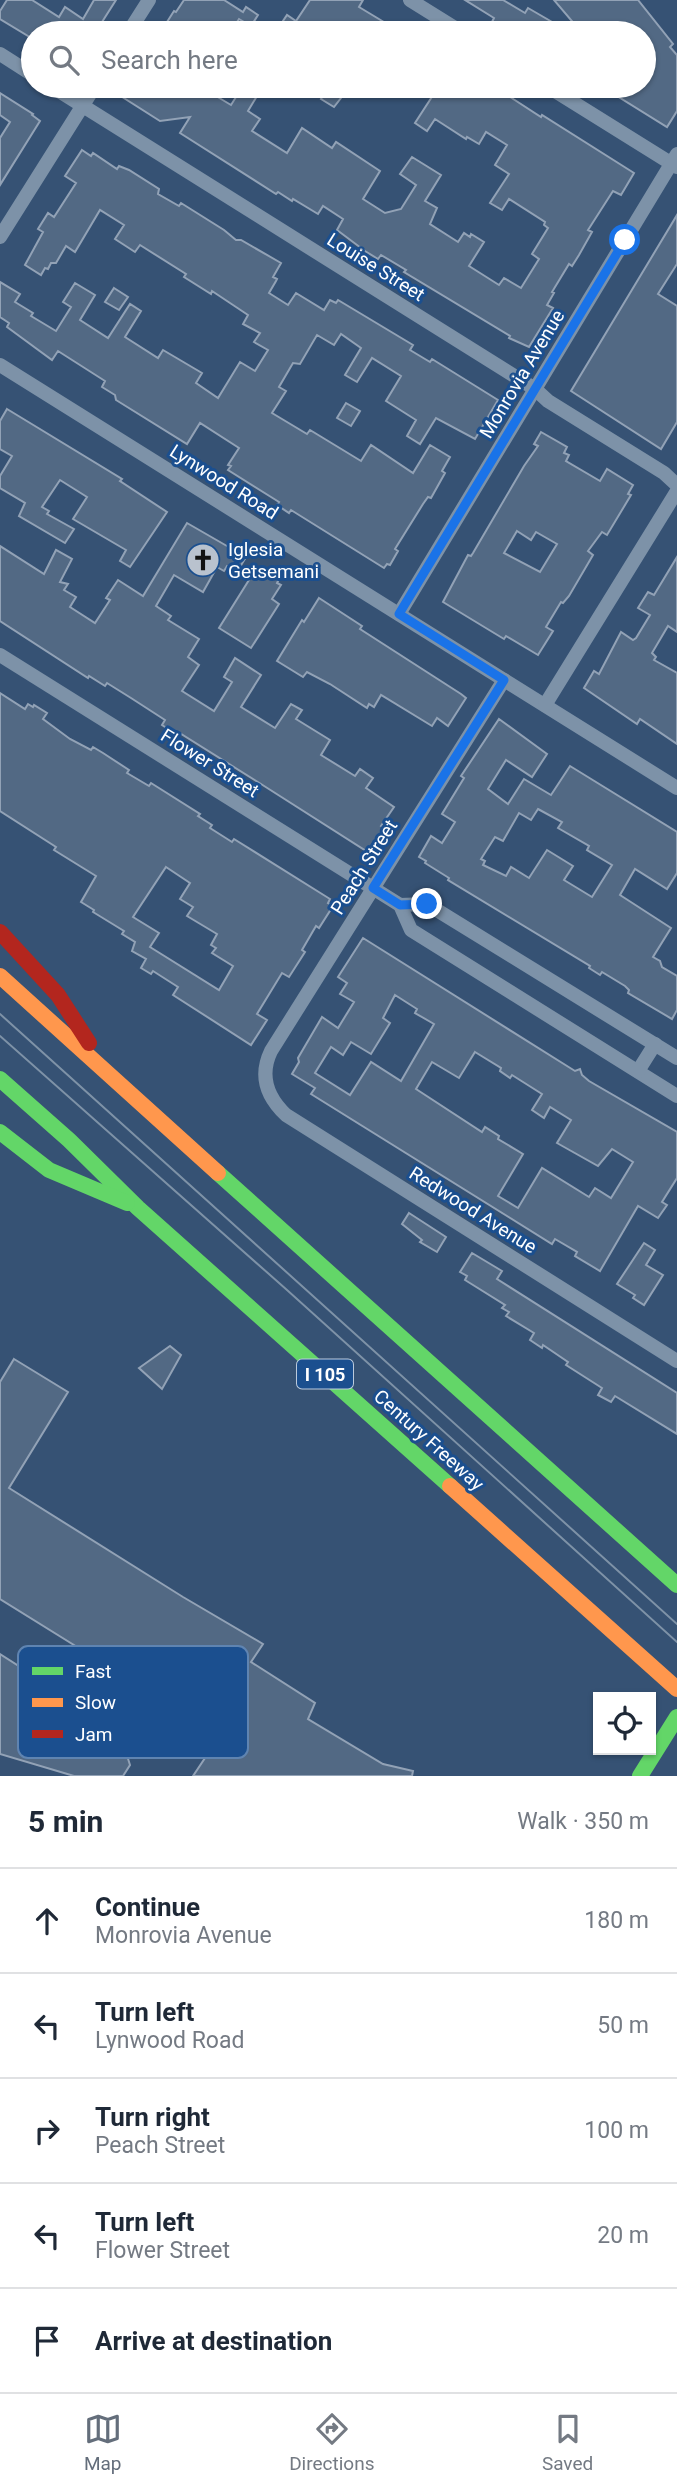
<!DOCTYPE html>
<meta charset="utf-8">
<style>
body{margin:0;font-family:Roboto,sans-serif;background:#f6f6f7;color:#1f2937}
.controls{position:absolute;right:21px;bottom:21px;display:grid;overflow:hidden;border-radius:0px;box-shadow:0 2px 5px #0004}
.controls button{width:63px;height:63px;display:grid;place-items:center;padding:0;border:0;border-bottom:2px solid #e0e1e3;background:#fff;color:#1f2937;font:35px sans-serif}
.stop{position:absolute;width:21px;height:21px;margin:-16px;border:5px solid #1a73e8;border-radius:50%;background:#fff}
.stop.end{background:#1a73e8;border-color:#fff;box-shadow:0 2px 7px #0008}
.list{margin:0;padding:0;list-style:none}
h2{display:flex;justify-content:space-between;align-items:center;height:91px;margin:0;padding:0 28px;font-size:30px}
h2 small{font-size:23px;font-weight:400;color:#747a83}
.list li{display:grid;grid-template-columns:46px 1fr auto;gap:21px;align-items:center;box-sizing:border-box;height:105px;padding:0 28px;border-top:2px solid #e0e1e3}
.list b{display:block;font-size:26px;white-space:nowrap}
.list p{margin:0;font-size:23px;white-space:nowrap;color:#747a83}
.list em{font-size:23px;font-style:normal;color:#747a83}
.icon{flex:none;width:38px;height:38px;fill:none;stroke:currentColor;stroke-width:2;stroke-linecap:round;stroke-linejoin:round}
.map{position:relative;flex:none;width:677px;height:1776px;overflow:hidden}
.search{position:absolute;background:#fff;box-shadow:0 2px 5px #0004;left:21px;right:21px;top:21px;height:77px;display:flex;align-items:center;gap:18px;box-sizing:border-box;padding:0 24px;border-radius:38px;color:#747a83;font-size:26px}
.sheet{height:616px;background:#fff}
nav{display:flex;justify-content:space-around;align-items:center;box-sizing:border-box;height:98px;border-top:2px solid #e0e1e3;background:#fff;font-size:19px;color:#747a83}
nav a{display:grid;justify-items:center;gap:4px}
nav .on{color:#646e7b}
.map>svg:first-child{display:block}
</style>
<div class="map">
<svg width="677" height="1776" viewBox="0 0 677 1776">
<rect width="100%" height="100%" fill="#365274"/>
<g fill="#526984" stroke="#92a2b6" stroke-width="2" fill-rule="evenodd">
<path d="M7,0h25l27,17 6,-10 18,12 11,-19h22l-21,33h-62v6l-33,-20v-8z"/>
<path d="M184,0h40l19,12 3,-5 12,8 -7,11 -12,-7 -9,14h-15l-11,-6 -4,6h-40l14,-22 2,1z"/>
<path d="M310,0h53l-4,7 43,26h-57l-12,-7 -4,7h-54l12,-18 9,6z"/>
<path d="M465,0h38l22,13 3,-5 43,25h-61l-18,-11 2,-4z"/>
<path d="M554,0h84l35,44 -3,3 7,8v56l-10,16 -66,-41h43v-53h-62z"/>
<path d="M105,86h111l-5,7 20,12 12,-19h20l-15,25 12,8 -8,12 35,22 15,-25 30,20 4,-6 44,29 -17,28 22,14 16,-4 15,-24 -16,-11 12,-17 29,18 -16,26 12,7 -7,16 28,18 6,-9 6,4 1,-3 13,8 -15,24 30,19 5,-7 17,10 18,-29 -7,-5 16,-26 -4,-3 1,-3 -36,-23 -7,11 -12,-7 19,-29 -14,-9 12,-20 -21,-13 -7,12 -12,-7 -1,2 -31,-20 -8,12 -12,-8 24,-37h44l17,11 7,-2 34,22 1,-2 92,58 -13,22 -8,-4 -25,39 4,2 -13,23 -7,11 -3,-2 -17,28 2,1 -7,12 6,3 -24,39 -20,-9 1,-2 -106,-64 2,-2 -25,-15 -3,4 -13,-8 -28,-21 6,-11 -20,-13 -5,8 -25,-15 -1,2 -14,-9 -2,2 -96,-61 10,-16 -30,4z"/>
<path d="M330,86l14,8 -10,13 -13,-8z"/>
<path d="M0,93l33,21 -1,1 8,6 -40,64v-47l10,-16 -10,-7z"/>
<path d="M82,150l9,6 2,-3 24,16 2,-3 10,4 30,19 -1,5 21,12 2,-3 43,27 12,10h5l40,23 -8,14 4,2 -1,2 -7,12 19,12 8,-12 28,17 6,-10 6,3 2,-3 75,45 -3,5 20,12 2,-3 66,41 -23,39 -39,-21 -16,26 -13,-8 9,-16 -30,-19 15,-25 -29,-18 -15,24 -12,-7 16,-27 -20,-14 -7,11 -17,-10 -17,29 -7,-1 -14,24 7,4 -14,22 35,21 3,-4 51,31 10,-16 42,28 17,-28 20,12 -8,14 3,2 -14,25 -3,-1 -5,7 -28,45 3,2 -8,14 -3,-1 -3,4 -93,-58 -2,3 -12,-8 2,-3 -51,-32 3,-4 -3,-1 11,-17 -39,-25 -13,21 -71,-44 -1,-5 -13,-8 3,-6 -47,-30 -6,9 -45,-33 2,-4 -9,-6v-35l20,12 -5,8 18,11 -2,3 25,15 15,-24 -8,-5 12,-19 20,12 -15,25 28,18 22,-34 11,7 -16,26 33,21 5,-8 39,23 -6,10 22,15 22,-36 15,9 13,-21 -14,-8 6,-9 -17,-9 5,-9 -36,-24 -1,3 -27,-17 2,-3 -46,-29 -5,7 -20,-13 9,-14 -24,-15 -25,42 -9,-6 -10,17h-5l-3,6 -3,-1 -4,7 -16,-10 18,-33 -5,-3 10,-16 6,4 22,-34 -11,-7z"/>
<path d="M677,215v49l-19,30 19,12v116l-16,27 -90,-58z"/>
<path d="M114,288l14,9 -9,13 -14,-8z"/>
<path d="M346,403l14,8 -9,15 -14,-8z"/>
<path d="M7,409l115,70 -2,2 47,31 -37,55 -10,-6 6,-11 -53,-31 14,-22 -27,-17 -18,27 7,4 -2,3 27,15 -9,14 -46,-27 6,-13 -25,-15v-12l12,-20 -12,-7v-28z"/>
<path d="M541,432l26,15 -3,6 5,2 -3,6 34,20 7,-12 26,16 -5,9 3,1 -24,40 -5,-3 -14,19 5,4 -24,41 -6,7 -2,-1 -15,25 7,4 -15,24 -32,-19 -2,3 -61,-37 25,-47 3,1 2,-3 51,-87 14,-20 -4,-2zM517,531l14,9 5,-8 21,12 -17,28 -36,-19z"/>
<path d="M187,523l59,34 -9,15 -10,-6 -3,5 -7,-4 -14,25 -29,-17 -18,31 15,10 -3,4 31,19 -11,18 11,8 -17,26 32,20 18,-29 -8,-5 11,-19 26,17 -20,32 34,21 16,-24 11,6 -6,9 34,21 -9,15 34,21 5,-7 13,9 -7,10 28,19 -13,19 5,3 -15,25 -110,-70 -83,-52 -1,3 -15,-10 3,-5 -34,-22 -24,-15 -2,3 -16,-10 -1,2 -88,-57v-75l44,28 12,-24 16,9 -12,23 8,2 -4,6 12,7 -6,10 25,16 15,-23 -4,-2 12,-18 25,16z"/>
<path d="M677,557v75l-9,-6 -16,27 4,4 -2,3 23,13v71l-37,-25 -3,5 -53,-36 10,-17 5,3 22,-42 12,8 3,-2 14,-23 -12,-7 10,-16 6,3z"/>
<path d="M254,572l8,6 1,-3 3,2 3,-5 10,7 -2,4 4,2 -9,14 7,5 -28,44 -32,-20z"/>
<path d="M319,598l43,28 -2,3 101,65 5,4 -18,28 -11,-8 -5,8 -51,-31 -7,12 -5,-3 -2,4 -37,-24 -23,-12 -4,5 -26,-16 25,-41 2,2z"/>
<path d="M0,693l25,16 3,-5 5,3 1,-2 13,8 -4,6 27,20 21,11 2,-3 10,6 26,17 -2,3 22,13 2,-3 49,31 -2,2 14,9 -2,3 22,14 2,-3 96,60 -2,4 5,3 -14,22 -3,-2 -14,24 3,2 -16,25 -7,-4 -25,41 10,6 -16,25 -78,-50 5,-8 -25,-16 -2,3 -10,-6 5,-9 -14,-8 3,-9 -13,-8 2,-3 -31,-19 1,-2 -13,-8 15,-26 -42,-26 2,-3 -56,-36zM166,867l24,16 -10,16 13,8 -6,9 30,18 -6,11 5,3 -4,5 21,13 -14,24 -69,-43 9,-14 -26,-16z"/>
<path d="M499,719l48,35 -15,23 -26,-17 -18,29 20,15 16,-25 27,16 19,-29 107,66v41l-10,16 -32,-20 -15,26 51,33 -18,29 7,4 2,6 15,9v34l-5,9 -44,-26 1,-3 -4,-4 -23,-14 -2,3 -11,-7 1,-2 -142,-86 1,-2 -24,-15 1,-2 -7,-4 12,-21 11,7 13,-21 -13,-8 22,-36 -3,-2zM538,809l24,13 -4,6 31,18 -2,4 25,15 -20,32 -28,-17 9,-14 -26,-16 -18,28 -18,-11 -5,9 -23,-11 2,-4 -4,-2 14,-22 8,4 16,-28 12,7z"/>
<path d="M363,938l212,133 5,-2 2,6 7,6 88,51v46l-15,24 5,3 -9,13 -20,-12 -38,65 -25,-15 2,-4 -22,-13 -3,5 -241,-150 4,-6 -23,-14 7,-12 -1,-4 24,-41 16,11 16,-26 -14,-8 7,-11 -9,-6zM395,995l22,14 -2,4 19,11 -33,57 -30,-19 -21,33 -35,-22 16,-26 12,8 8,-13 20,12 19,-31 -7,-5zM475,1052l26,16 -1,3 10,7 2,-3 30,19 -10,16 12,8 6,-11 21,13 -14,23 41,23 14,-17 21,13 -22,36 -16,-10 -6,9 -47,-29 -24,40 -20,-12 25,-42 -25,-15 1,-3 -14,-9 -3,5 -66,-43 16,-27 27,16z"/>
<path d="M409,1213l37,24 -9,15 -17,-10 2,-2 -20,-16z"/>
<path d="M644,1243l11,7 -9,15 17,10 -19,30 -11,-7 2,-3 -18,-11z"/>
<path d="M472,1253l30,18 -5,8 180,114v41l-62,-38 -4,6 -13,-7 4,-7 -36,-23 2,-3 -25,-17 -1,3 -12,-8 4,-7 -28,-17 3,-4 -7,-4 3,-3 -40,-25 2,-4 -7,-4z"/>
<path d="M170,1346l11,9 -19,34 -23,-21z"/>
<path d="M14,1359l54,33 -59,96 174,109 80,47 -12,18 64,41 -7,16 75,45 30,7 -1,5h-219l14,-21 -5,-33 -81,-52 -2,3 -119,-74v-217z"/>
<path d="M0,1654l119,76 11,35 -7,11h-49l-74,-22z"/>
</g>
<g fill="none" stroke-linecap="round" stroke-linejoin="round">
<g stroke="#7d92a8" stroke-width="14">
<path d="M410,0l53,33"/>
<path d="M128,33l21,-33"/>
<path d="M0,54l33,21"/>
<path d="M51,86l484,303 13,12 116,72 13,12"/>
<path d="M547,86l130,81"/>
<path d="M0,237l95,-151"/>
<path d="M0,365l677,423"/>
<path d="M399,614l278,-460"/>
<path d="M0,655l400,250 11,25 266,166"/>
<path d="M504,680l-233,371c-12,25 -4,46 15,64l391,246"/>
<path d="M545,705l132,-214"/>
<path d="M400,905l27,-1 250,154"/>
<path d="M638,1071l17,-27"/>
</g>
<g stroke="#63d668" stroke-width="16">
<path d="M0,1079l69,61 69,68 312,278"/>
<path d="M0,1132l49,38 78,33"/>
<path d="M218,1173l459,412"/>
<path d="M640,1776l37,-59"/>
</g>
<g stroke="#ff974d" stroke-width="16">
<path d="M0,976l218,197"/>
<path d="M450,1486l227,203"/>
</g>
<path stroke="#b3261e" stroke-width="16" d="M0,932l58,63 31,48"/>
<g stroke="#7e92a7" stroke-width="2">
<path d="M0,1014l677,610"/>
<path d="M0,1036l287,254 390,352"/>
</g>
</g>
<g fill="none" stroke-linecap="round" stroke-linejoin="round">
<path stroke="#1a73e8" stroke-width="9" d="M427,904l-27,1 -27,-17 131,-208 -105,-66 226,-374"/>
</g>
<defs>
<symbol id="church-disc" viewBox="-11 -11 22 22"><circle r="9.5" fill="#b9c2ce" stroke="#1b4f8f"/><path d="M-1.2-6h2.4v3.5h3.3v2.4h-3.3V6h-2.4V-.1h-3.3v-2.4h3.3Z" fill="#111"/></symbol>
</defs>
<g fill-rule="evenodd">
<use href="#church-disc" x="184" y="541" width="38" height="38"/>
</g>
<g text-anchor="middle" dominant-baseline="central" stroke-width="6" stroke-linejoin="round" paint-order="stroke">
<rect fill="#1b4f8f" stroke="#bbcadd" stroke-width="2" x="297" y="1359.5" width="56" height="29" rx="5"/>
<g font-size="18" font-weight="bold" fill="#fff">
<text x="325" y="1374">I 105</text>
</g>
<g font-size="19" fill="#fff" stroke="#1b4f8f">
<text transform="translate(376 267) rotate(32)">Louise Street</text>
<text transform="translate(522 374) rotate(-59)">Monrovia Avenue</text>
<text transform="translate(224 482) rotate(32)">Lynwood Road</text>
<text transform="translate(210 763) rotate(32)">Flower Street</text>
<text transform="translate(364 867) rotate(-58)">Peach Street</text>
<text transform="translate(473 1210) rotate(32)">Redwood Avenue</text>
<text transform="translate(429 1440) rotate(42)">Century Freeway</text>
</g>
<g font-size="19" fill="#fff" stroke="#1b4f8f" text-anchor="start">
<text x="228" y="549">Iglesia<tspan x="228" dy="22">Getsemani</tspan></text>
</g>
</g>
<rect x="18" y="1646" width="230" height="112" rx="10" fill="#1b4f8f" stroke="#5f84b1" stroke-width="2"/>
<rect x="32" y="1667" width="31" height="8" fill="#63d668"/>
<rect x="32" y="1698" width="31" height="9" fill="#ff974d"/>
<rect x="32" y="1730" width="31" height="8" fill="#b3261e"/>
<g font-size="19" fill="#fff">
<text x="75" y="1678">Fast</text>
<text x="75" y="1709">Slow</text>
<text x="75" y="1741">Jam</text>
</g>
</svg>
<div class="controls">
<button><svg class="icon" aria-label="locate" viewBox="0 0 24 24"><circle cx="12" cy="12" r="6"/><path d="M12 2v4M12 18v4M2 12h4M18 12h4"/></svg></button>
</div>
<div class="stop" style="left:625px;top:240px"></div>
<div class="stop end" style="left:427px;top:904px"></div>
<div class="search"><svg class="icon" aria-label="search" viewBox="0 0 24 24"><circle cx="10" cy="10" r="6"/><path d="M15 15l6 6"/></svg>Search here</div>
</div>
<section class="sheet">
<h2>5 min<small>Walk · 350 m</small></h2>
<ul class="list">
<li><svg class="icon" aria-label="ahead" viewBox="0 0 24 24"><path d="M12 20V5M6 11l6-6 6 6"/></svg><div><b>Continue</b><p>Monrovia Avenue</p></div><em>180 m</em></li>
<li><svg class="icon" aria-label="left" viewBox="0 0 24 24"><path d="M17 20v-9H6M10 6l-5 5 5 5"/></svg><div><b>Turn left</b><p>Lynwood Road</p></div><em>50 m</em></li>
<li><svg class="icon" aria-label="right" viewBox="0 0 24 24"><path d="M7 20v-9h11M14 6l5 5-5 5"/></svg><div><b>Turn right</b><p>Peach Street</p></div><em>100 m</em></li>
<li><svg class="icon" aria-label="left" viewBox="0 0 24 24"><path d="M17 20v-9H6M10 6l-5 5 5 5"/></svg><div><b>Turn left</b><p>Flower Street</p></div><em>20 m</em></li>
<li><svg class="icon" aria-label="arrive" viewBox="0 0 24 24"><path d="M6 21V4h12l-3 4 3 4H6"/></svg><div><b>Arrive at destination</b></div></li>
</ul>
</section>
<nav>
<a class="on"><svg class="icon" aria-label="map" viewBox="0 0 24 24"><path d="M3 6l6-2 6 2 6-2v14l-6 2-6-2-6 2zM9 4v14M15 6v14"/></svg>Map</a>
<a><svg class="icon" aria-label="directions" viewBox="0 0 24 24"><path d="M12 3l9 9-9 9-9-9zM9 14v-3h6M13 9l2 2-2 2"/></svg>Directions</a>
<a><svg class="icon" aria-label="saved" viewBox="0 0 24 24"><path d="M7 4h10v16l-5-4-5 4z"/></svg>Saved</a>
</nav>
